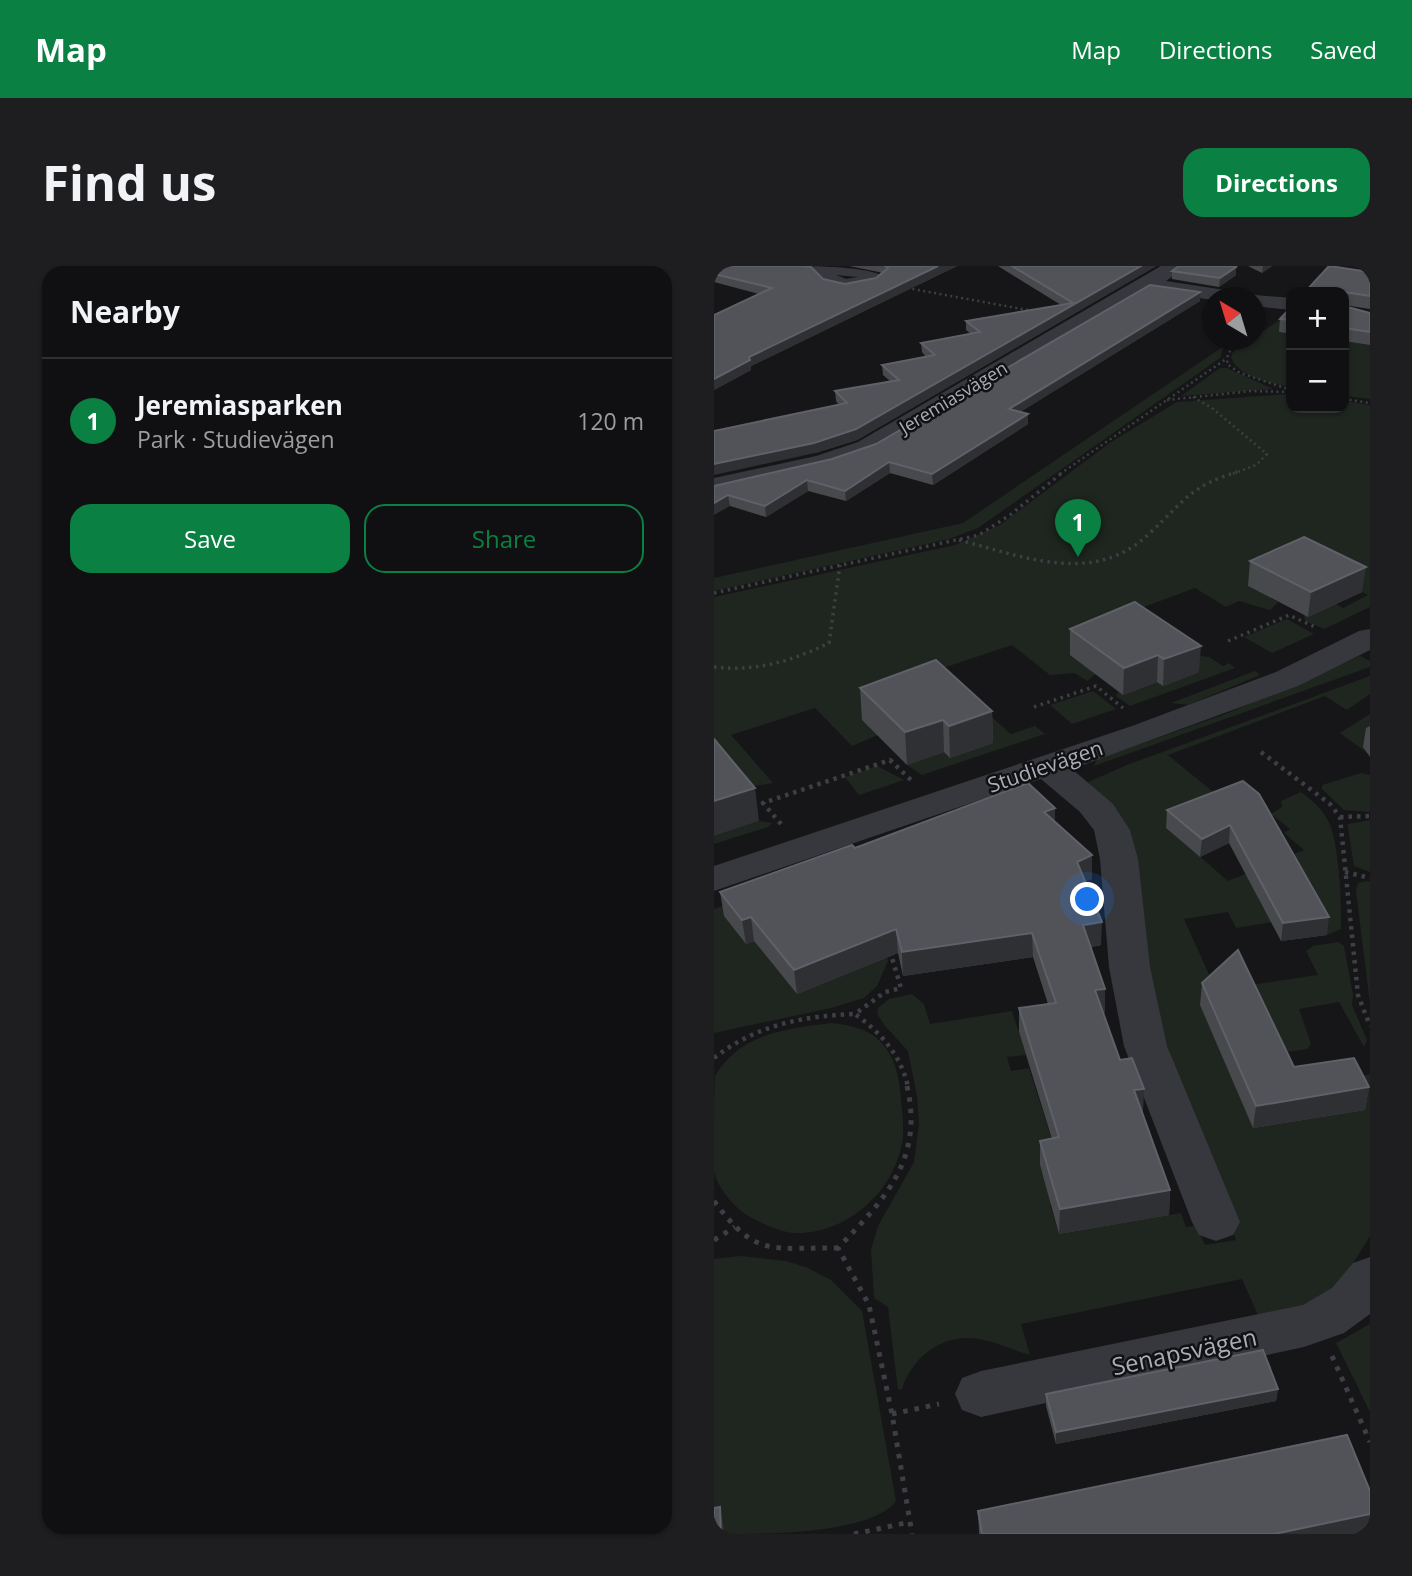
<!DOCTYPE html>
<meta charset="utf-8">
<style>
body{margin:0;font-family:"Open Sans",sans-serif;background:#1e1e20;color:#f1f3f6}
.controls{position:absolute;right:21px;top:21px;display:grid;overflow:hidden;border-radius:14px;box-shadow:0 2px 5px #0004}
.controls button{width:63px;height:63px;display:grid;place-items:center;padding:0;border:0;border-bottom:2px solid #303032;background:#101012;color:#f1f3f6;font:35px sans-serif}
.compass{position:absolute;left:488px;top:21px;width:63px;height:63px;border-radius:50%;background:#101012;box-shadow:0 2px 5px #0004;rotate:322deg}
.you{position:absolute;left:374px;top:634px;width:24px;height:24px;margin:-18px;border:5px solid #fff;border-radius:50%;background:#1a73e8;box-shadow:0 0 0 10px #1a73e833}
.badge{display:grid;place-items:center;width:46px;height:46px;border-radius:50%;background:#0b8043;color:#fff;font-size:23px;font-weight:700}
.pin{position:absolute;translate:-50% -58px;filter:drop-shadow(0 2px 4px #0008)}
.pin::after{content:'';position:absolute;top:37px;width:24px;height:21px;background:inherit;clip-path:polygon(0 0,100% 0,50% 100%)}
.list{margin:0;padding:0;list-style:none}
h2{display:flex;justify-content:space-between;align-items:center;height:91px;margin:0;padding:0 28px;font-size:30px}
h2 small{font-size:23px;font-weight:400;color:#9c9d9f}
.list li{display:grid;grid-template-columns:46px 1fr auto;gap:21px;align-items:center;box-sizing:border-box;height:126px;padding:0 28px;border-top:2px solid #303032}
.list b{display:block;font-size:26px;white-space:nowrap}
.list p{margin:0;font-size:23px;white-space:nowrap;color:#9c9d9f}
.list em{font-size:23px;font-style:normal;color:#9c9d9f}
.actions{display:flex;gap:14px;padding:21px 28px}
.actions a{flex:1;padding:16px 0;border:2px solid #0b8043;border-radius:21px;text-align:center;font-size:24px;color:#0b8043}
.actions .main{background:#0b8043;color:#fff}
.map{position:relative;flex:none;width:656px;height:1268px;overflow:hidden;border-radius:21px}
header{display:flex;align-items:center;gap:42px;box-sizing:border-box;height:98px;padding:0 35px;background:#0b8043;color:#fff}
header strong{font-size:33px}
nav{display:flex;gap:38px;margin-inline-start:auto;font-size:24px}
.intro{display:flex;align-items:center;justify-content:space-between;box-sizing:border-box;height:168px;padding:0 42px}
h1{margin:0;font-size:49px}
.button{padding:18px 32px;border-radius:21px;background:#0b8043;color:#fff;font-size:24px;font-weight:700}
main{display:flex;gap:42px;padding:0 42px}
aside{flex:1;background:#101012;border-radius:21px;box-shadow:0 2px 5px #0004}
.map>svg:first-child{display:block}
</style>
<header>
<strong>Map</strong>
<nav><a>Map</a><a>Directions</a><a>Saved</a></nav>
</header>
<div class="intro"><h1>Find us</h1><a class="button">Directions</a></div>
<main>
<aside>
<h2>Nearby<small></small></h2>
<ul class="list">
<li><span class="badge">1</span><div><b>Jeremiasparken</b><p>Park · Studievägen</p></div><em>120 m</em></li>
</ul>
<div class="actions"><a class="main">Save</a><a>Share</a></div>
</aside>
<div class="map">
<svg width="656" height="1268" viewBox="0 0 656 1268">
<rect width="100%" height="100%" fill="#161618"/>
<g fill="#1e261f">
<path d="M577,46v6l-12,14 12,3v52c-18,-3 -54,-10 -60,-30l2,-5z"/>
<path d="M630,71l26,8v54l-26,-3z"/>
<path d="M510,80l-4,12 -242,170 -29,11 -235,52v-13l249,-55z"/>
<path d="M506,102h7l46,21 -92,7z"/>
<path d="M574,128h3v14h53v-7l26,4v202l-46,22 -19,-8 -1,-6 4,2 28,-13 7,4 25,-13 -81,-40 -39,31 30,16 -8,8 -31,-9 -13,6 -31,-19 -62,23 67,45 9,1 14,9 6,-3 6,5 -105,38 -14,-10 3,-5 5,3 33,-12 41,-9 -102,1 -9,7 -12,-8 -25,2 -38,-30 -75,25 74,64 24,-8 10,8 -123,41 -15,-10 37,-13 49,-9 -130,-23 15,15 -26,11 -37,-38 -84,27 42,48 -40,7 -19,-24v-169l241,-52 45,-20 111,-83 66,-40z"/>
<path d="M573,353l27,15 -42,19 -28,-16z"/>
<path d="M646,390l10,5v6l-276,99 3,-7 126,-44z"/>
<path d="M541,405l5,4 -72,30 -17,-2z"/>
<path d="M656,410v18l-23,16 -22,-14 -157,59 55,45 -56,28 61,53 76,-31 -20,-17 6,-4 -19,-15 11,-7 -1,-6 20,-9c12,9 24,19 29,33 9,21 12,80 11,104l-14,6 -25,-43 -44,7 15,23 -37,6 -8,-16 -44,7 32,71 102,-15 -12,-24 7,-5 25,-4 6,4 9,49 -1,10 15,35 -3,7 -25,-45 -40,7 12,35 -4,5 -33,5 -20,74 96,-48 20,-6v162l-28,45 -33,24 -51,10 -16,-36 -221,45 9,31c-16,-4 -30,-12 -47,-15 -37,-9 -70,15 -81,49l-4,1 -10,-83 -14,-9 -3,-48 7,-24 36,-64 5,-38 -2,-28 -9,-45 -23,-25 -8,-12 1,-6 11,-9 23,-5 12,10 6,20 82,-13 14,44 -19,2 4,14 18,-3 30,94 -19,3c3,17 18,25 30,36l-20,4 9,29 122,-21 5,14 10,-1 9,19 31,-5 -78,-188 -72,-269 41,-18z"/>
<path d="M379,425l23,18 -44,15 -22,-19z"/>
<path d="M656,448v41l-30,-22z"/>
<path d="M163,500l27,14 -45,15 -14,-18z"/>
<path d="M647,507l9,2v37l-26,-2 -22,-21v-4z"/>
<path d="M656,554v52l-16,-6 -6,-38v-4z"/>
<path d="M45,555l13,2 -4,4 -54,17v-8z"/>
<path d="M161,586l-16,51 -113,40 8,-2 43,53 88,-46 3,13 -11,25 -13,12 -33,10 -117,25v-124z"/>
<path d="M652,615l4,1v122l-14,-113 2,-8z"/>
<path d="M117,757c18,2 36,5 49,18 15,15 20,38 21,59 1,11 3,25 2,37 -6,53 -56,98 -109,96 -14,-1 -28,-8 -40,-14 -17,-8 -36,-29 -40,-48 0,-10 0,-88 1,-95 3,-5 9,-13 13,-17 27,-28 67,-31 103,-36z"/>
<path d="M26,990l46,5 22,7 23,12 31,31 34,190c-24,33 -130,33 -171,33l-1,-5 -10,2v-272z"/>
<path d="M656,1058v88l-34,-69z"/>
</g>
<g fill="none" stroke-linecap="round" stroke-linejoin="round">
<g stroke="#3d3f44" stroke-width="2.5" stroke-dasharray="2 3.5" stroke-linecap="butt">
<path d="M193,22l126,23"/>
<path d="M529,74l-15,13 -1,11 13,9 51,17"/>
<path d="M479,131l19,11 55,46 -11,11 -24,9"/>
<path d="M630,133l26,4"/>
<path d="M453,134l84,-9 40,1"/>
<path d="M346,208l166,-115"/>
</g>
<g stroke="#3d3f44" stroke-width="3.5" stroke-dasharray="2.5 4.5" stroke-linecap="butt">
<path d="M245,274c66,17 136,47 192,-8 34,-32 40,-46 86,-60"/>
<path d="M0,327l265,-58 31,-20 53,-43"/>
<path d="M514,375l61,-26 28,13"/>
<path d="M0,401c42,5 78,-6 115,-24l11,-78"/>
<path d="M320,441l62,-21 27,22"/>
</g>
<g stroke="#3d3f44" stroke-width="4.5" stroke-dasharray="3.5 5" stroke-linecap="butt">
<path d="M547,486l69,52 10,13 18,178 12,31"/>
<path d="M626,551l30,-1"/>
<path d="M67,558l-18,-21 127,-43 21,20"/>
<path d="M631,606l25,6"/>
<path d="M176,685l11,37 -16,4 -30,22c26,19 46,41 53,73"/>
<path d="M0,792c42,-33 89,-42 141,-44"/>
</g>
<g stroke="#3d3f44" stroke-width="5" stroke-dasharray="4.5 7" stroke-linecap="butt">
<path d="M193,820c17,73 -22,113 -69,162l31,57 23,109 20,120"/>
<path d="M0,935c43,58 57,46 124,47"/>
<path d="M0,974l21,-13"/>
<path d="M618,1090l38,86"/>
<path d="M178,1148l47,-10"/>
<path d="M140,1268l56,-12"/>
</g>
<g fill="#37383d" fill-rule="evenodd">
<path d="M75,0c23,0 83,0 97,12l-10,7 -30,6 -22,-5 -11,-12 -21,-4zM122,9l22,2 -12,2z"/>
<path d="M447,0h25l-20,15 72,11c16,4 35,4 53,6v12l-37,-4v-8h-41v2l-64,-9 -273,161 -44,15 -118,27v-16l102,-22 42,-14z"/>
<path d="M656,363v21l-72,36 -226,83 41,35 17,26 8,29 12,108 17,79 73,176 -7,13 -17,6 -17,-6 -7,-13 -68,-176 -15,-79 -9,-108 -6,-29 -14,-18 -39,-33 -327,112v-25l418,-140 144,-54 83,-41z"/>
<path d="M656,991v57l-26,19 -40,14 -323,70 -19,-7 -7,-16 7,-16 19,-7 322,-66 29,-17 21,-25z"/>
</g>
</g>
<g fill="#47494d">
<path d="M0,0l109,13 22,5 31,-6 6,-5 -3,-1 -30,-6h108l-206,100v4l-37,20 45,-96 -45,-12z"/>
<path d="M284,0h158l-299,174 -42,13 24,-48 -3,-4 -1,-10 55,-10 -7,-6 -1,-10 44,-8 -4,-5 -1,-9 50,-9 -5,-4v-9l95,-16z"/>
<path d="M534,0h24l-10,7z"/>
<path d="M458,5l64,4 -17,12 -47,-8z"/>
<path d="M656,6v37l-26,-4v-13z"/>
<path d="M486,26v9l-180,111 8,2v10l-95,61 -43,-12 -44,28 -38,-10 -42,26 -36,-11 -16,-20 118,-27 44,-15z"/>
<path d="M630,40l26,7v32l-26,-4z"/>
<path d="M577,41v27l-12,-2 1,-13z"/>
<path d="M536,295l112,31 -54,25 -60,-31z"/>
<path d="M421,336l64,70 -36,14 -6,-4 -34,13 -53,-40v-26z"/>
<path d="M146,422l132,23 1,32 -43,15 -6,-6 -37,13 -45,-45z"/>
<path d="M656,460v31l-7,-10 3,-19z"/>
<path d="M529,515l84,154 -46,6 -52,-98 -29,14 -34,-29 1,-18z"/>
<path d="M341,556l37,57 -7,3 16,63 -10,2 14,42v24h-2l17,47 23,53 27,77 -1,25 -110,19 -19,-69v-24l12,-2 -33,-107v-24l29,-4 -15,-47 -130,19 -5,-23 -101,41 -43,-53 -8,3 -22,-28 -4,-24 135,-44z"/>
<path d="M488,717l92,84 75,20 -4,23 -112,18 -53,-123z"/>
<path d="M564,1123l-2,12 -220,43 -10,-38v-12z"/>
<path d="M656,1225v43h-391v-3l-1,-20z"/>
</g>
<g fill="#2f3033">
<path d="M224,0h19l-206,100v4l-37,20v-11l35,-22z"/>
<path d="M427,0h15l-299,174 -42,13 -101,22v-11l100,-21z"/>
<path d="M549,0h9l-10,7z"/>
<path d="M522,1v8l-17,12 1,-9z"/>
<path d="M486,26v9l-191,118v-10z"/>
<path d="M314,148v10l-95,61 -1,-11z"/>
<path d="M175,196l1,11 -44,28 -1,-10z"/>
<path d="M93,214l1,11 -42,26 -1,-11z"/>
<path d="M14,229l2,11 -16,9v-12z"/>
<path d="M652,301l-4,25 -54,25 3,-25z"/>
<path d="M487,380l-2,26 -36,14 1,-27z"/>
<path d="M444,389l-1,27 -34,13 1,-27z"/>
<path d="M278,445l1,32 -43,15 -1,-32z"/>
<path d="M229,454l1,32 -37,13 -2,-33z"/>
<path d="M41,522l4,33 -45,15v-35z"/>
<path d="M341,542v23l-11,-19z"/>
<path d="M516,559l-1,18 -29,14 2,-18z"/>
<path d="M378,589v24l-15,6v-23z"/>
<path d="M37,651l3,24 -8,3 -4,-24z"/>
<path d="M615,651l-2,18 -46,6 2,-18z"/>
<path d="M388,656l-1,23 -19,3 1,-23z"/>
<path d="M182,663l2,24 -101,41 -3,-24z"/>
<path d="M318,667l1,24 -130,19 -1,-24z"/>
<path d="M391,723v24l-10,1v-24z"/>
<path d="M655,821l-4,23 -112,18 3,-22z"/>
<path d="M430,823l-1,24 -11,2 2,-25z"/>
<path d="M456,924l-1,25 -110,19 1,-25z"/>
<path d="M564,1123l-2,12 -220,43v-12z"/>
<path d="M6,1241l4,22 1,5h-4z"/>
<path d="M656,1248v20h-96z"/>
</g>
<g fill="#525359" stroke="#5f6168" stroke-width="2">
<path d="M0,0h89l8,1 12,12 22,5 31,-6 12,-10 -3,-2h53l-189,91 1,3 -36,19v-64l58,-27 -58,-14z"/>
<path d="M298,0h129l-285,163 -42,14 -100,21v-33l133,-28 -12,-12 64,-11 -17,-15 53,-10 -14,-12 59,-11 -14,-11 107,-18z"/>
<path d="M465,0h54l3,1 -16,11 -48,-7z"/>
<path d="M615,0l41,6v24l-26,-4h-39z"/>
<path d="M436,19l50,7 -191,117 19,5 -96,60 -43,-12 -44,29 -38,-11 -42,26 -37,-11 -14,8v-17l118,-27 44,-15z"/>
<path d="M630,40l26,7v19l-26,-4z"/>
<path d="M577,41v13l-11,-1z"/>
<path d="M590,271l62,30 -55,25 -61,-31z"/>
<path d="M421,336l66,44 -37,13 -6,-4 -34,13 -54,-39z"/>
<path d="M222,394l56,51 -43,15 -6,-6 -38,12 -45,-44z"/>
<path d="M0,473l41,49 -41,13z"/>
<path d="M529,515l16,13 70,123 -46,6 -53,-98 -28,14 -35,-29z"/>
<path d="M314,517l27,25 -11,4 48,43 -15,7 25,60 -19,3 22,64 -10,1 25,70 12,-2 12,31 -10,1 36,100 -110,19 -20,-68 19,-4 -40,-129 37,-5 -24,-70 -130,19 -6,-23 -102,41 -43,-53 -9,3 -22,-28 132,-47 3,3z"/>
<path d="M524,684l56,117 60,-9 15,29 -113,19 -54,-123z"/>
<path d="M549,1084l15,39 -222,43 -10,-38z"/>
<path d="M633,1169l23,56v23l-96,20h-292l-4,-23z"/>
<path d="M6,1241l1,27h-7v-26z"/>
</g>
<g text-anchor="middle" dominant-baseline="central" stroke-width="5" stroke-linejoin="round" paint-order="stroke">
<g font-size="18" fill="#a8adb8" stroke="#111113">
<text transform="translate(239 131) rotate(-31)">Jeremiasvägen</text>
</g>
<g font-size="21" fill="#a8adb8" stroke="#111113">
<text transform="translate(331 500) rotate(-19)">Studievägen</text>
</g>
<g font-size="24" fill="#a8adb8" stroke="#111113">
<text transform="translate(470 1085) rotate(-12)">Senapsvägen</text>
</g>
</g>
</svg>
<div class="controls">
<button>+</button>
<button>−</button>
</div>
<svg class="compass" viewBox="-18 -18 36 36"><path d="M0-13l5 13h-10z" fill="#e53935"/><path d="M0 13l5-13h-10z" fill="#9c9d9f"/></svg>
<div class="you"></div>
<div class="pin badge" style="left:364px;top:291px">1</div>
</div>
</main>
